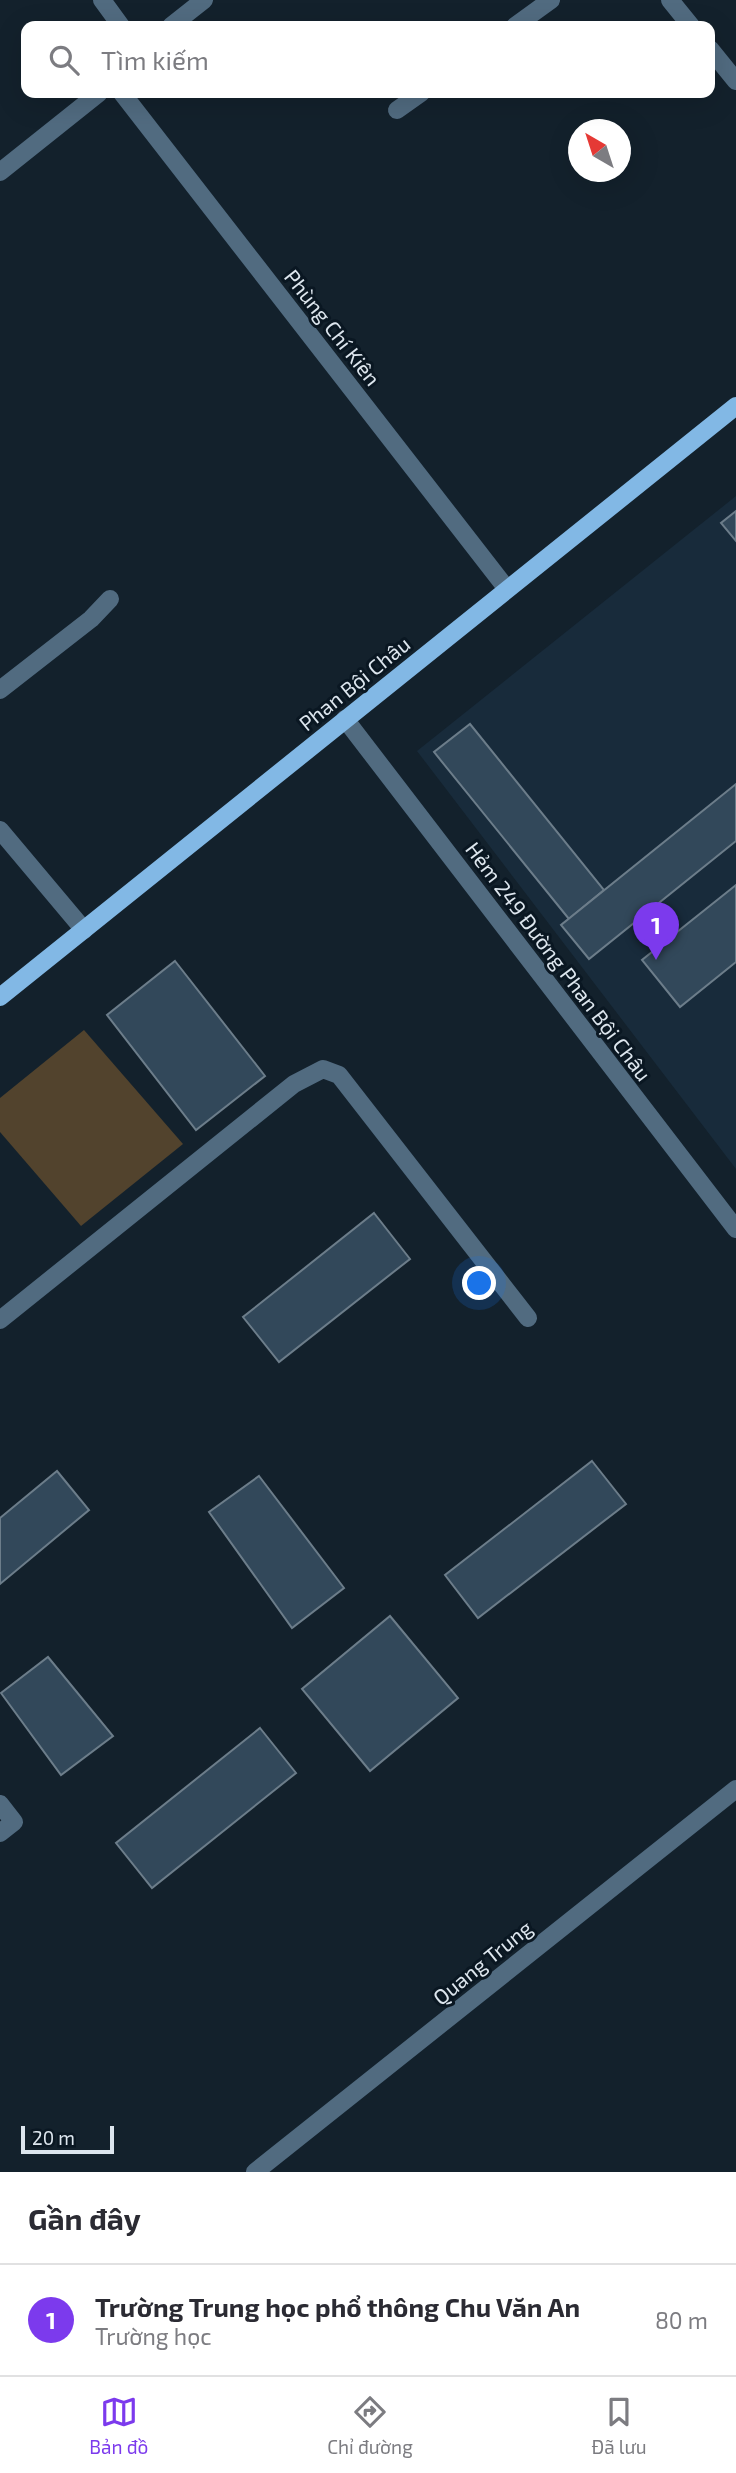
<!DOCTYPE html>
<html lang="vi">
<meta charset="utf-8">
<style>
body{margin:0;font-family:"Exo 2",sans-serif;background:#f7f7f7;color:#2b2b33}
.compass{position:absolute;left:568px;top:119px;width:63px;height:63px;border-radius:50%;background:#fff;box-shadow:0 7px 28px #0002;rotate:321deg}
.scale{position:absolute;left:21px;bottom:18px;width:93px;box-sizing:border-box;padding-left:7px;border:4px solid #dde6ee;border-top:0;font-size:19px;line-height:24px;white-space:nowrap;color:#dde6ee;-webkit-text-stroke:5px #0a1722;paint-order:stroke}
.you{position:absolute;left:480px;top:1284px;width:24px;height:24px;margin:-18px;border:5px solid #fff;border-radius:50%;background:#1a73e8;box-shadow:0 0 0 10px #1a73e833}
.badge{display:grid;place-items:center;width:46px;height:46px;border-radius:50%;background:#7c3aed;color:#fff;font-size:23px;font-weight:700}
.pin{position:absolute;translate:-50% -58px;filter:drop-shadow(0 2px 4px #0008)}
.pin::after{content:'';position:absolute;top:37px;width:24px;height:21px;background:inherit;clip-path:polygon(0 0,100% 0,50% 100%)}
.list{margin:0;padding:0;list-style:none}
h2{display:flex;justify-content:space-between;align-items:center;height:91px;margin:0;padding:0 28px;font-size:30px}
h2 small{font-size:23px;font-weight:400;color:#7c7c81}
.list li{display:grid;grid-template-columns:46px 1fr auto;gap:21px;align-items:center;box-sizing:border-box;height:112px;padding:0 28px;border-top:2px solid #e1e1e2}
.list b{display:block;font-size:26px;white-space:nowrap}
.list p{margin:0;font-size:23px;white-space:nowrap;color:#7c7c81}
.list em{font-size:23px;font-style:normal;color:#7c7c81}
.icon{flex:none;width:38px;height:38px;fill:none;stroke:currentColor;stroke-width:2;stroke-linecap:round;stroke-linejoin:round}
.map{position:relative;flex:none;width:736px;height:2172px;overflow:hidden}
.search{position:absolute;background:#fff;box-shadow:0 7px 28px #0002;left:21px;right:21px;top:21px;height:77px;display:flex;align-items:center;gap:18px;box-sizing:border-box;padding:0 24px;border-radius:14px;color:#7c7c81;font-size:26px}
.sheet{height:203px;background:#fff}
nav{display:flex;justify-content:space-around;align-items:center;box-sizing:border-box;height:98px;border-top:2px solid #e1e1e2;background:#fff;font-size:19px;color:#7c7c81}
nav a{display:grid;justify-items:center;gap:4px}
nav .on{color:#7c3aed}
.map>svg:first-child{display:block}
</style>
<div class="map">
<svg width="736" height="2172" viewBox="0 0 736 2172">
<rect width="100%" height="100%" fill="#13212c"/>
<path fill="#182b3b" d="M736,496v673l-319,-418z"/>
<path fill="#52432d" d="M84,1030l99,114 -102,82 -81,-94v-34z"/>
<g fill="#32485a" stroke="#6c7d8a" stroke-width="2">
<path d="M736,511v30l-15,-18z"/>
<path d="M470,724l134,166 -35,29 -135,-167z"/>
<path d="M736,784v57l-147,118 -28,-34z"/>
<path d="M736,885v77l-56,45 -38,-47z"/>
<path d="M175,961l90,115 -69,54 -89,-115z"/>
<path d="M374,1213l36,46 -131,103 -36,-45z"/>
<path d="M592,1461l34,43 -148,114 -33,-43z"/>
<path d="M57,1471l32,39 -89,74v-66z"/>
<path d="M259,1476l85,112 -52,40 -83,-116z"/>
<path d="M390,1616l68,82 -88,73 -68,-82z"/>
<path d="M48,1657l65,79 -52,39 -60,-82z"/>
<path d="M260,1728l36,45 -144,115 -36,-45z"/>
</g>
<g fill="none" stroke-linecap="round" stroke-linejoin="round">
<g stroke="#516b80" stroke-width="18">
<path d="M102,0l19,26"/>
<path d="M670,0l21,26"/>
<path d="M171,26l33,-26"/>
<path d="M515,26l36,-26"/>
<path d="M710,49l26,32"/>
<path d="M122,93l385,496"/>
<path d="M397,110l24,-17"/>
<path d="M0,172l99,-79"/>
<path d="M0,690l91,-71 19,-20"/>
<path d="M345,719l391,510"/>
<path d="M0,830l84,100"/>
<path d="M0,1320l294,-236 29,-15 16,6 189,243"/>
<path d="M0,1804l14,18 -14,11"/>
<path d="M255,2172l481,-383"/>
</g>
<path stroke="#82b8e5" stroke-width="18" d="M0,997l736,-591"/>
</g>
<g text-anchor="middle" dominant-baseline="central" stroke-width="6" stroke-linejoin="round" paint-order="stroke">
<g font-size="21" fill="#dde6ee" stroke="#0a1722">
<text transform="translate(333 327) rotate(52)">Phùng Chí Kiên</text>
<text transform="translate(354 683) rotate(-39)">Phan Bội Châu</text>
<text transform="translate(559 961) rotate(53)">Hẻm 249 Đường Phan Bội Châu</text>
<text transform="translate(482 1962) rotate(-39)">Quang Trung</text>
</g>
</g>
</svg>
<svg class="compass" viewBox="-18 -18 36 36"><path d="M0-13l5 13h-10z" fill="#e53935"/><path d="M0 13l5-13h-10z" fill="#7c7c81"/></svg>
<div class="scale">20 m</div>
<div class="you"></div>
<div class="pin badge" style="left:656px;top:960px">1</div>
<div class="search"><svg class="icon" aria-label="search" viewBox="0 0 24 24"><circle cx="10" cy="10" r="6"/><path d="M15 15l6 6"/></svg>Tìm kiếm</div>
</div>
<section class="sheet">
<h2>Gần đây<small></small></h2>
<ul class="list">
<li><span class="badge">1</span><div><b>Trường Trung học phổ thông Chu Văn An</b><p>Trường học</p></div><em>80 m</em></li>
</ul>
</section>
<nav>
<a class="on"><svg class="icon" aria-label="map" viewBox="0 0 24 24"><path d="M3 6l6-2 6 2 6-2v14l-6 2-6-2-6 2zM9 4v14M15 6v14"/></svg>Bản đồ</a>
<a><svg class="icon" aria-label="directions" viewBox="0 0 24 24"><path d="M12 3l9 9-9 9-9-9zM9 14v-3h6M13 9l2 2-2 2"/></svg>Chỉ đường</a>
<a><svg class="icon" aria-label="saved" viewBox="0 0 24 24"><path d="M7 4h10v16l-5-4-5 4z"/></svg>Đã lưu</a>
</nav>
